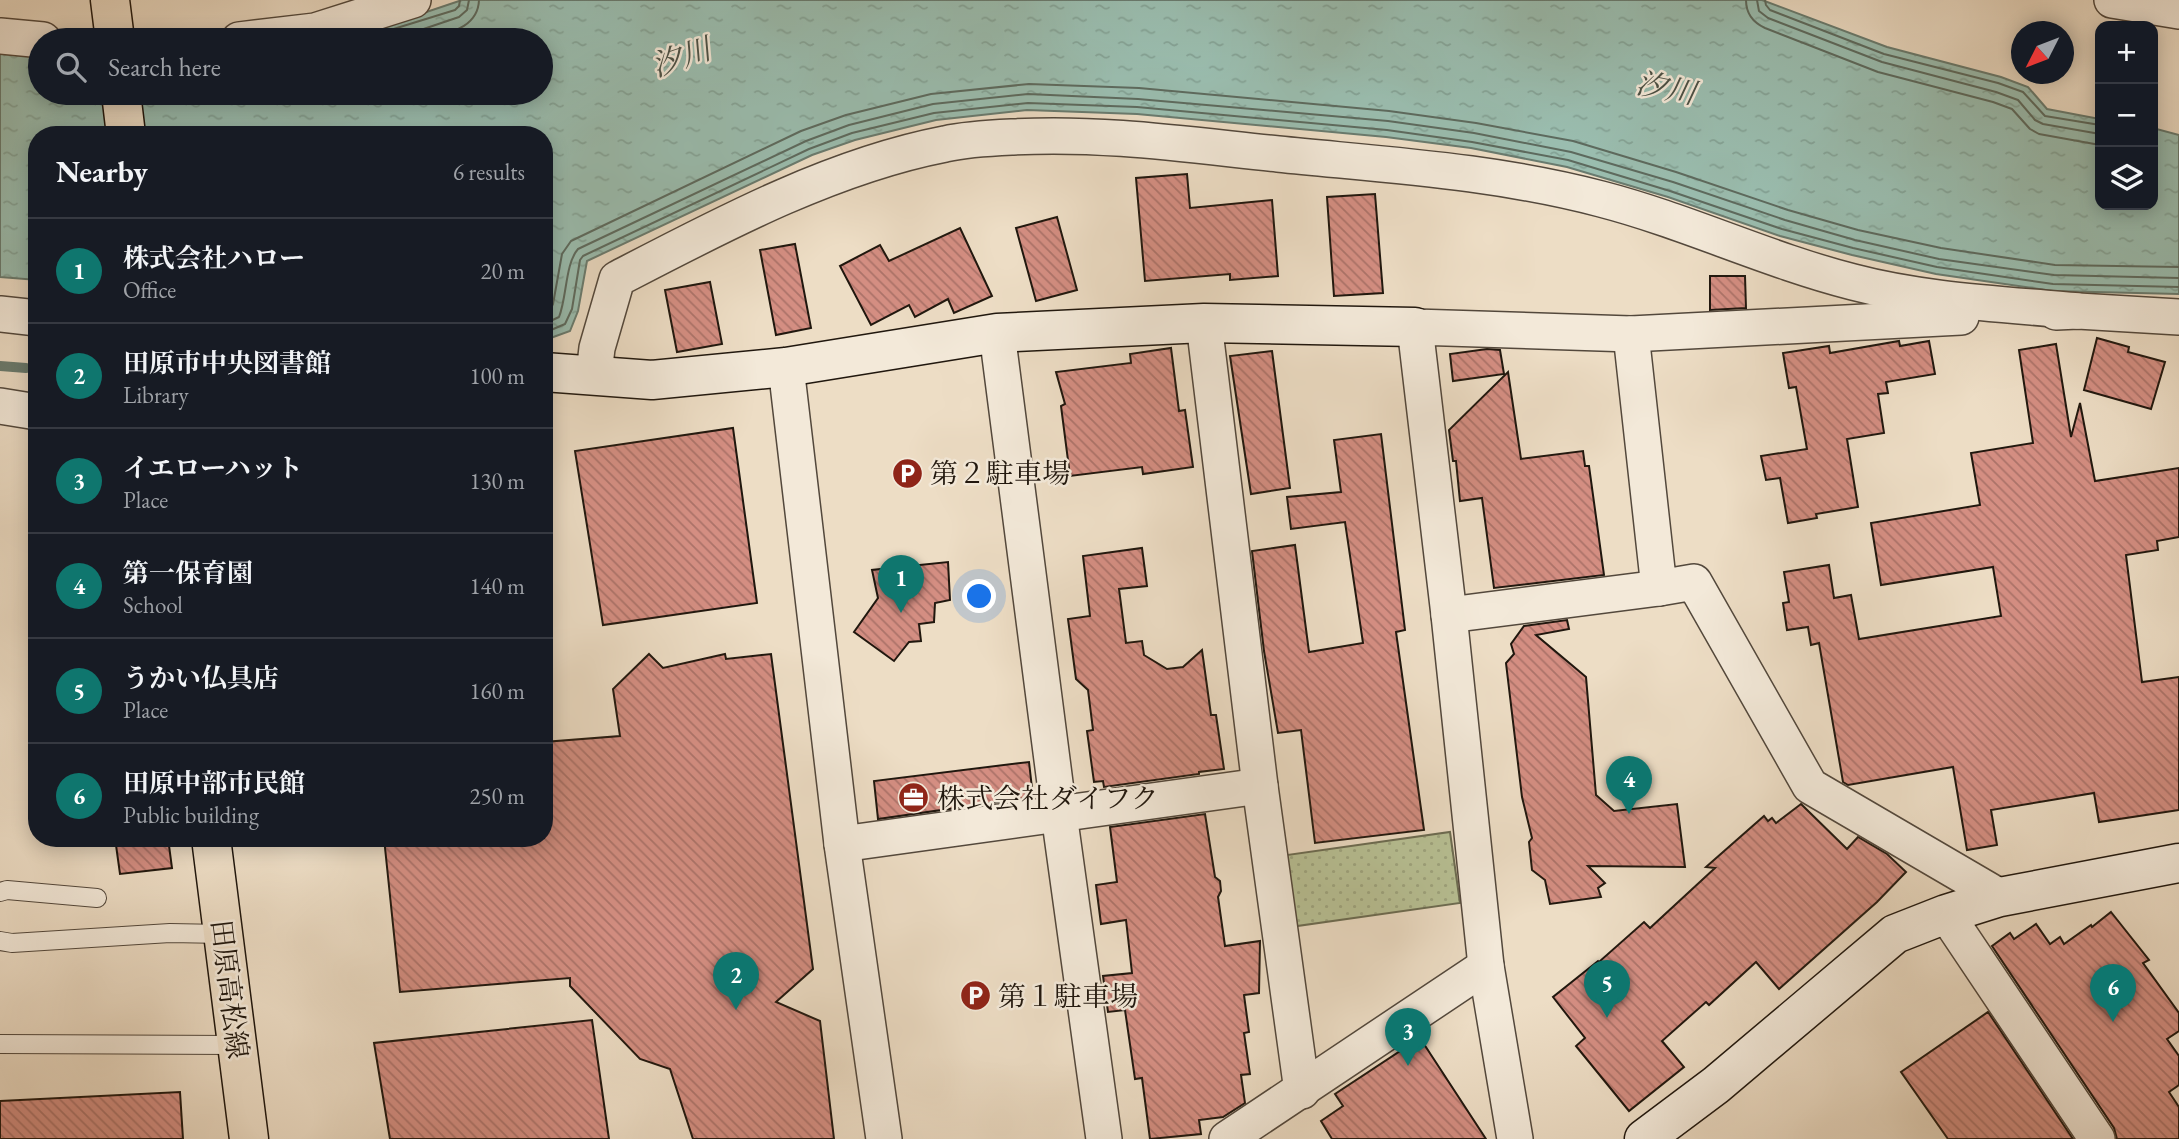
<!DOCTYPE html>
<meta charset="utf-8">
<style>
body{margin:0;font-family:"EB Garamond","Noto Serif JP",serif;background:#242831;color:#f1f3f6}
.controls{position:absolute;right:21px;top:21px;display:grid;overflow:hidden;border-radius:14px;box-shadow:0 4px 18px #0003}
.controls button{width:63px;height:63px;display:grid;place-items:center;padding:0;border:0;border-bottom:2px solid #363941;background:#171b24;color:#f1f3f6;font:35px sans-serif}
.compass{position:absolute;left:2011px;top:21px;width:63px;height:63px;border-radius:50%;background:#171b24;box-shadow:0 4px 18px #0003;rotate:228deg}
.you{position:absolute;left:980px;top:597px;width:24px;height:24px;margin:-18px;border:5px solid #fff;border-radius:50%;background:#1a73e8;box-shadow:0 0 0 10px #1a73e833}
.badge{display:grid;place-items:center;width:46px;height:46px;border-radius:50%;background:#0f766e;color:#fff;font-size:23px;font-weight:700}
.pin{position:absolute;translate:-50% -58px;filter:drop-shadow(0 2px 4px #0008)}
.pin::after{content:'';position:absolute;top:37px;width:24px;height:21px;background:inherit;clip-path:polygon(0 0,100% 0,50% 100%)}
.list{margin:0;padding:0;list-style:none}
h2{display:flex;justify-content:space-between;align-items:center;height:91px;margin:0;padding:0 28px;font-size:30px}
h2 small{font-size:23px;font-weight:400;color:#9ea1a6}
.list li{display:grid;grid-template-columns:46px 1fr auto;gap:21px;align-items:center;box-sizing:border-box;height:105px;padding:0 28px;border-top:2px solid #363941}
.list b{display:block;font-size:26px;white-space:nowrap}
.list p{margin:0;font-size:23px;white-space:nowrap;color:#9ea1a6}
.list em{font-size:23px;font-style:normal;color:#9ea1a6}
.icon{flex:none;width:38px;height:38px;fill:none;stroke:currentColor;stroke-width:2;stroke-linecap:round;stroke-linejoin:round}
.map{position:relative;flex:none;width:2179px;height:1139px;overflow:hidden}
.search{position:absolute;background:#171b24;box-shadow:0 4px 18px #0003;left:28px;top:28px;width:525px;height:77px;display:flex;align-items:center;gap:18px;box-sizing:border-box;padding:0 24px;border-radius:38px;color:#9ea1a6;font-size:26px}
.panel{position:absolute;background:#171b24;box-shadow:0 4px 18px #0003;left:28px;top:126px;width:525px;height:721px;border-radius:28px}
.map>svg:first-child{display:block}
</style>
<div class="map">
<svg width="2179" height="1139" viewBox="0 0 2179 1139">
<defs>
<pattern id="grass-dots" width="8" height="8" patternUnits="userSpaceOnUse" patternTransform="scale(1.75)"><rect width="8" height="8" fill="#b8c195"/><path d="M2 2h.1M6 6h.1" fill="none" stroke="#9ea57f" stroke-width="1.8" stroke-linecap="round"/></pattern>
<pattern id="water-ripples" width="26" height="14" patternUnits="userSpaceOnUse" patternTransform="scale(1.75)"><rect width="26" height="14" fill="#9abdaf"/><path d="M2 4q2-2 4 0t4 0M15 11q2-2 4 0t4 0" fill="none" stroke="#84a295"/></pattern>
<pattern id="building-back-hatch" width="6" height="6" patternUnits="userSpaceOnUse" patternTransform="scale(1.75)"><rect width="6" height="6" fill="#d48e82"/><path d="M-1 5l2 2M0 0l6 6M5-1l2 2" fill="none" stroke="#ac7369"/></pattern>
</defs>
<rect width="100%" height="100%" fill="#edddc5"/>
<filter id="stains"><feTurbulence type="fractalNoise" baseFrequency=".00286" numOctaves="4"/><feColorMatrix values="0 0 0 0 .2 0 0 0 0 .09 0 0 0 0 .02 0 0 0 .5 -.17"/></filter>
<radialGradient id="worn" r=".72"><stop offset=".6" stop-color="#630" stop-opacity="0"/><stop offset="1" stop-color="#630" stop-opacity=".3"/></radialGradient>
<path fill="url(#grass-dots)" stroke="#6c6c52" stroke-width="2" d="M1450,832l10,71 -170,24 -10,-71z"/>
<path fill="url(#water-ripples)" stroke="#697b6f" stroke-width="2" d="M462,0h1300l125,47 114,30 27,10 19,22 53,10v86h53v-77l26,7v159l-126,-3 -117,-17 -84,-19 -72,-19 -112,-39 -101,-30 -96,-19 -85,-11 -249,-23 -110,-4 -91,10 -81,20 -43,15 -225,106 -9,50 -8,20 -25,9 -1,-205h-507v145l-37,-3v-228l40,3v41h501v-53h-216l48,-10z"/>
<g fill="none" stroke-linecap="round" stroke-linejoin="round">
<g stroke="#5d6a5e" stroke-width="2">
<path d="M1746,0c0,13 6,22 19,28l113,44 115,30 19,7 18,20 9,5 61,11"/>
<path d="M1757,0l2,11 9,7 114,44 114,30 22,8 17,20 8,4 57,10"/>
<path d="M1765,0l1,5 4,5 114,44 114,29 25,9 22,24 55,9"/>
<path d="M358,40l97,-30 4,-4 1,-6"/>
<path d="M391,40l68,-23 8,-7 2,-10"/>
<path d="M424,40c23,-7 54,-11 55,-40"/>
<path d="M544,313l6,-3 3,-6 9,-50 9,-13 230,-110 45,-16 85,-21 98,-10 110,4 250,23 87,12 97,18 103,31 112,38 70,20 83,18 114,17 124,2"/>
<path d="M544,324l15,-7c8,-20 6,-53 19,-68l228,-108 43,-16 84,-21 95,-10 110,5 250,22 86,12 97,19 102,30 112,38 70,20 84,19 115,16 125,3"/>
<path d="M544,333l21,-9 7,-15 8,-49 3,-4 226,-107 43,-16 82,-20 94,-10 109,4 250,23 85,12 96,18 102,31 112,38 71,19 84,19 116,17 126,3"/>
</g>
<path stroke="#697b6f" stroke-width="10" d="M0,366l26,2"/>
</g>
<g fill="url(#building-back-hatch)" stroke="#20170e" stroke-width="2">
<path d="M1187,174l3,34 82,-8 6,76 -48,4v-6l-85,7 -9,-103z"/>
<path d="M1375,194l8,99 -49,3 -7,-99z"/>
<path d="M1057,217l20,73 -41,11 -20,-73z"/>
<path d="M960,228l32,68 -38,17 -6,-14 -33,18 -6,-12 -38,20 -31,-59 40,-21 9,16z"/>
<path d="M795,244l16,84 -35,7 -16,-85z"/>
<path d="M1710,276h35l1,32 -36,2z"/>
<path d="M710,282l12,62 -45,8 -12,-62z"/>
<path d="M2097,338l32,9 -1,5 37,10 -14,47 -67,-19z"/>
<path d="M1899,341l1,5 29,-5 6,33 -49,8 2,11 -10,1 6,39 -37,6 11,68 -42,7 1,4 -29,5 -8,-45 -14,2 -5,-24 46,-7 -11,-62 -7,1 -6,-35 46,-7 1,7z"/>
<path d="M2056,344l15,93 9,-34 15,78 84,-13v69l-22,4 1,9 -32,5 16,127 37,-5v133l-80,12 -5,-29 -103,17 6,35 -30,5 -14,-83 -105,18 -5,-3 -24,-139 -8,2 -3,-18 -21,3 -4,-27 6,-1 -5,-30 45,-7 5,33 17,-3 8,44 142,-23 -8,-49 -112,18 -10,-62 109,-18 -9,-52 62,-10 -14,-93z"/>
<path d="M1171,348l8,63 6,-1 8,57 -50,7 -1,-7 -72,9 -9,-70 4,-2 -9,-32 75,-9 -1,-9z"/>
<path d="M1487,349l13,1 4,24 -51,7 -3,-27z"/>
<path d="M1272,351l18,137 -39,6 -21,-138z"/>
<path d="M1508,372l13,87 62,-8 2,15h4l15,109 -110,13 -12,-90 -22,3 -4,-40h-3l-4,-31z"/>
<path d="M733,428l24,175 -154,22 -28,-174z"/>
<path d="M1381,434l24,196 -9,2 28,198 -109,13 -14,-113 -23,3 -14,-82 -12,-100 43,-6 14,107 54,-9 -18,-121 -54,7 -4,-32 54,-5 -7,-52z"/>
<path d="M1142,548l5,38 -28,3 7,54 16,-2 2,14 23,14 16,-2 19,-17 9,65h5l8,54 -25,3v2l-95,13 -1,-6 -9,1 -7,-51 6,-1 -5,-40 -12,-11 -8,-60 22,-3 -7,-60z"/>
<path d="M948,562l2,38 -15,3 -1,19 -15,2 2,17 -12,1 -15,19 -40,-29 24,-34 -6,-28z"/>
<path d="M1567,620l2,9 -33,6 50,42 10,118 18,16 63,-7 8,63 -97,-1 17,17 -7,5 3,9 -51,7 -5,-24 -13,-10 -3,-28 3,-4 -10,-41 -16,-134 8,-9 -3,-10 13,-18z"/>
<path d="M649,654l14,14 62,-14 1,5 45,-5 42,315 -37,33 44,19 14,118h-141l-23,-70 -30,-10 -70,-73v-8l-170,14 -16,-154h160v-96l76,-6 -7,-47z"/>
<path d="M1029,762l4,35 -155,22 -4,-38z"/>
<path d="M1801,804l46,45 11,-12 29,17 19,18 -29,30 -98,87 -23,-27 -47,43 -3,-3 -44,39 22,26 -55,44 -53,-65 9,-8 -32,-41 45,-36 1,1 45,-40 6,6 65,-60 -9,-1 58,-51 4,5 4,-3 4,5z"/>
<path d="M1205,814l10,63 5,4 1,10 -3,6 7,49 35,-5 -1,52 -15,2 5,37 -5,1 6,41 -9,1 4,28 -22,14 -24,3 2,14 -51,5 -8,-61 -7,1 -10,-69 -17,2 -5,-36 29,-3 -6,-53 -25,4 -5,-39 21,-3 -7,-55z"/>
<path d="M115,838h53l4,30 -52,6z"/>
<path d="M2111,912l38,48 -6,3 36,50v18l-12,8 12,17v29l-10,7 10,15v32h-62l-3,-11 -122,-182 18,-13 4,6 22,-15 14,20 10,-7 4,7 27,-19 1,2z"/>
<path d="M1988,1012l85,127h-125l-47,-67z"/>
<path d="M592,1020l17,119h-219l-16,-96z"/>
<path d="M1420,1038l66,101h-154l-11,-18 22,-15 -8,-12z"/>
<path d="M180,1092l3,47h-183v-38z"/>
</g>
<g fill="none" stroke-linecap="round" stroke-linejoin="round">
<defs>
<g id="lane">
<path d="M0,892l7,-2 90,8"/>
<path d="M0,941l12,2 158,-10 53,1"/>
<path d="M0,1044l237,1"/>
</g>
<g id="street">
<path d="M2112,0l67,11"/>
<path d="M0,36l43,4"/>
<path d="M239,40l76,-9 98,-31"/>
<path d="M2056,312l22,-1 101,6"/>
<path d="M0,314l37,4"/>
<path d="M1204,323l56,463 42,305"/>
<path d="M997,333l62,481 45,325"/>
<path d="M1631,334l28,254 35,-6 116,204 190,111"/>
<path d="M786,367l56,477 42,295"/>
<path d="M594,374l3,-26 20,-69c102,-53 214,-113 328,-135 22,-5 46,-6 68,-7 89,-5 177,8 265,17 108,11 217,17 323,45 85,22 166,61 252,83 72,19 150,22 225,29"/>
<path d="M0,406l37,6"/>
<path d="M1449,615l210,-27"/>
<path d="M842,844l418,-58"/>
<path d="M1946,914l151,225"/>
<path d="M1227,1139l259,-173"/>
<path d="M1515,1139l-29,-173 -37,-351 -34,-288 216,7 330,-17"/>
</g>
<g id="secondary">
<path d="M544,372l108,8 134,-13 211,-34 207,-10 211,4"/>
<path d="M1644,1139l72,-54 179,-151 51,-20 54,-17 179,-34"/>
</g>
<g id="primary">
<path d="M110,0l5,40"/>
<path d="M121,93l5,42"/>
<path d="M211,838l38,301"/>
</g>
</defs>
<use href="#lane" stroke="#53483c" stroke-width="20"/>
<use href="#street" stroke="#53483c" stroke-width="38"/>
<use href="#secondary" stroke="#20170e" stroke-width="41"/>
<use href="#primary" stroke="#20170e" stroke-width="41"/>
<use href="#lane" stroke="#f3e9d9" stroke-width="18"/>
<use href="#street" stroke="#f3e9d9" stroke-width="35"/>
<use href="#secondary" stroke="#f3e9d9" stroke-width="38"/>
<use href="#primary" stroke="#edddc5" stroke-width="38"/>
</g>
<defs>
<symbol id="parking-disc" viewBox="-11 -11 22 22"><circle r="9.5" fill="#8f2418" stroke="#f3e9d9"/><path d="M-3.5-5.5H1a3.5 3.5 0 0 1 0 7H-1V5.5H-3.5ZM-1-3.4V-.6H.8a1.4 1.4 0 0 0 0-2.8Z" fill="#fff"/></symbol>
<symbol id="office-disc" viewBox="-11 -11 22 22"><circle r="9.5" fill="#8f2418" stroke="#f3e9d9"/><path d="M-6-3h4V-5.5h4V-3h4V5H-6ZM-1-4.5V-3h2v-1.5ZM-6 0V1H6V0Z" fill="#fff"/></symbol>
</defs>
<g fill-rule="evenodd">
<use href="#parking-disc" x="890" y="456" width="35" height="35"/>
<use href="#office-disc" x="896" y="780" width="35" height="35"/>
<use href="#parking-disc" x="958" y="978" width="35" height="35"/>
</g>
<g text-anchor="middle" dominant-baseline="central" stroke-width="5" stroke-linejoin="round" paint-order="stroke">
<g font-size="28" fill="#20170e" stroke="#f3e9d9" text-anchor="start">
<text x="930" y="473">第２駐車場</text>
<text x="937" y="798">株式会社ダイフク</text>
<text x="998" y="996">第１駐車場</text>
</g>
<g font-size="28" fill="#20170e" stroke="#f3e9d9">
<text transform="translate(230 989) rotate(83)">田原高松線</text>
</g>
<g font-size="30" font-style="italic" fill="#4b5146" stroke="#f3e9d9">
<text transform="translate(681 57) rotate(-19)">汐川</text>
<text transform="translate(1666 88) rotate(11)">汐川</text>
</g>
</g>
<rect width="100%" height="100%" filter="url(#stains)"/>
<rect width="100%" height="100%" fill="url(#worn)"/>
</svg>
<div class="controls">
<button>+</button>
<button>−</button>
<button><svg class="icon" aria-label="layers" viewBox="0 0 24 24"><path d="M12 4l9 5-9 5-9-5zM3 14l9 5 9-5"/></svg></button>
</div>
<svg class="compass" viewBox="-18 -18 36 36"><path d="M0-13l5 13h-10z" fill="#e53935"/><path d="M0 13l5-13h-10z" fill="#9ea1a6"/></svg>
<div class="you"></div>
<div class="pin badge" style="left:901px;top:613px">1</div>
<div class="pin badge" style="left:736px;top:1010px">2</div>
<div class="pin badge" style="left:1408px;top:1066px">3</div>
<div class="pin badge" style="left:1629px;top:814px">4</div>
<div class="pin badge" style="left:1607px;top:1018px">5</div>
<div class="pin badge" style="left:2113px;top:1022px">6</div>
<div class="search"><svg class="icon" aria-label="search" viewBox="0 0 24 24"><circle cx="10" cy="10" r="6"/><path d="M15 15l6 6"/></svg>Search here</div>
<section class="panel">
<h2>Nearby<small>6 results</small></h2>
<ul class="list">
<li><span class="badge">1</span><div><b>株式会社ハロー</b><p>Office</p></div><em>20 m</em></li>
<li><span class="badge">2</span><div><b>田原市中央図書館</b><p>Library</p></div><em>100 m</em></li>
<li><span class="badge">3</span><div><b>イエローハット</b><p>Place</p></div><em>130 m</em></li>
<li><span class="badge">4</span><div><b>第一保育園</b><p>School</p></div><em>140 m</em></li>
<li><span class="badge">5</span><div><b>うかい仏具店</b><p>Place</p></div><em>160 m</em></li>
<li><span class="badge">6</span><div><b>田原中部市民館</b><p>Public building</p></div><em>250 m</em></li>
</ul>
</section>
</div>
